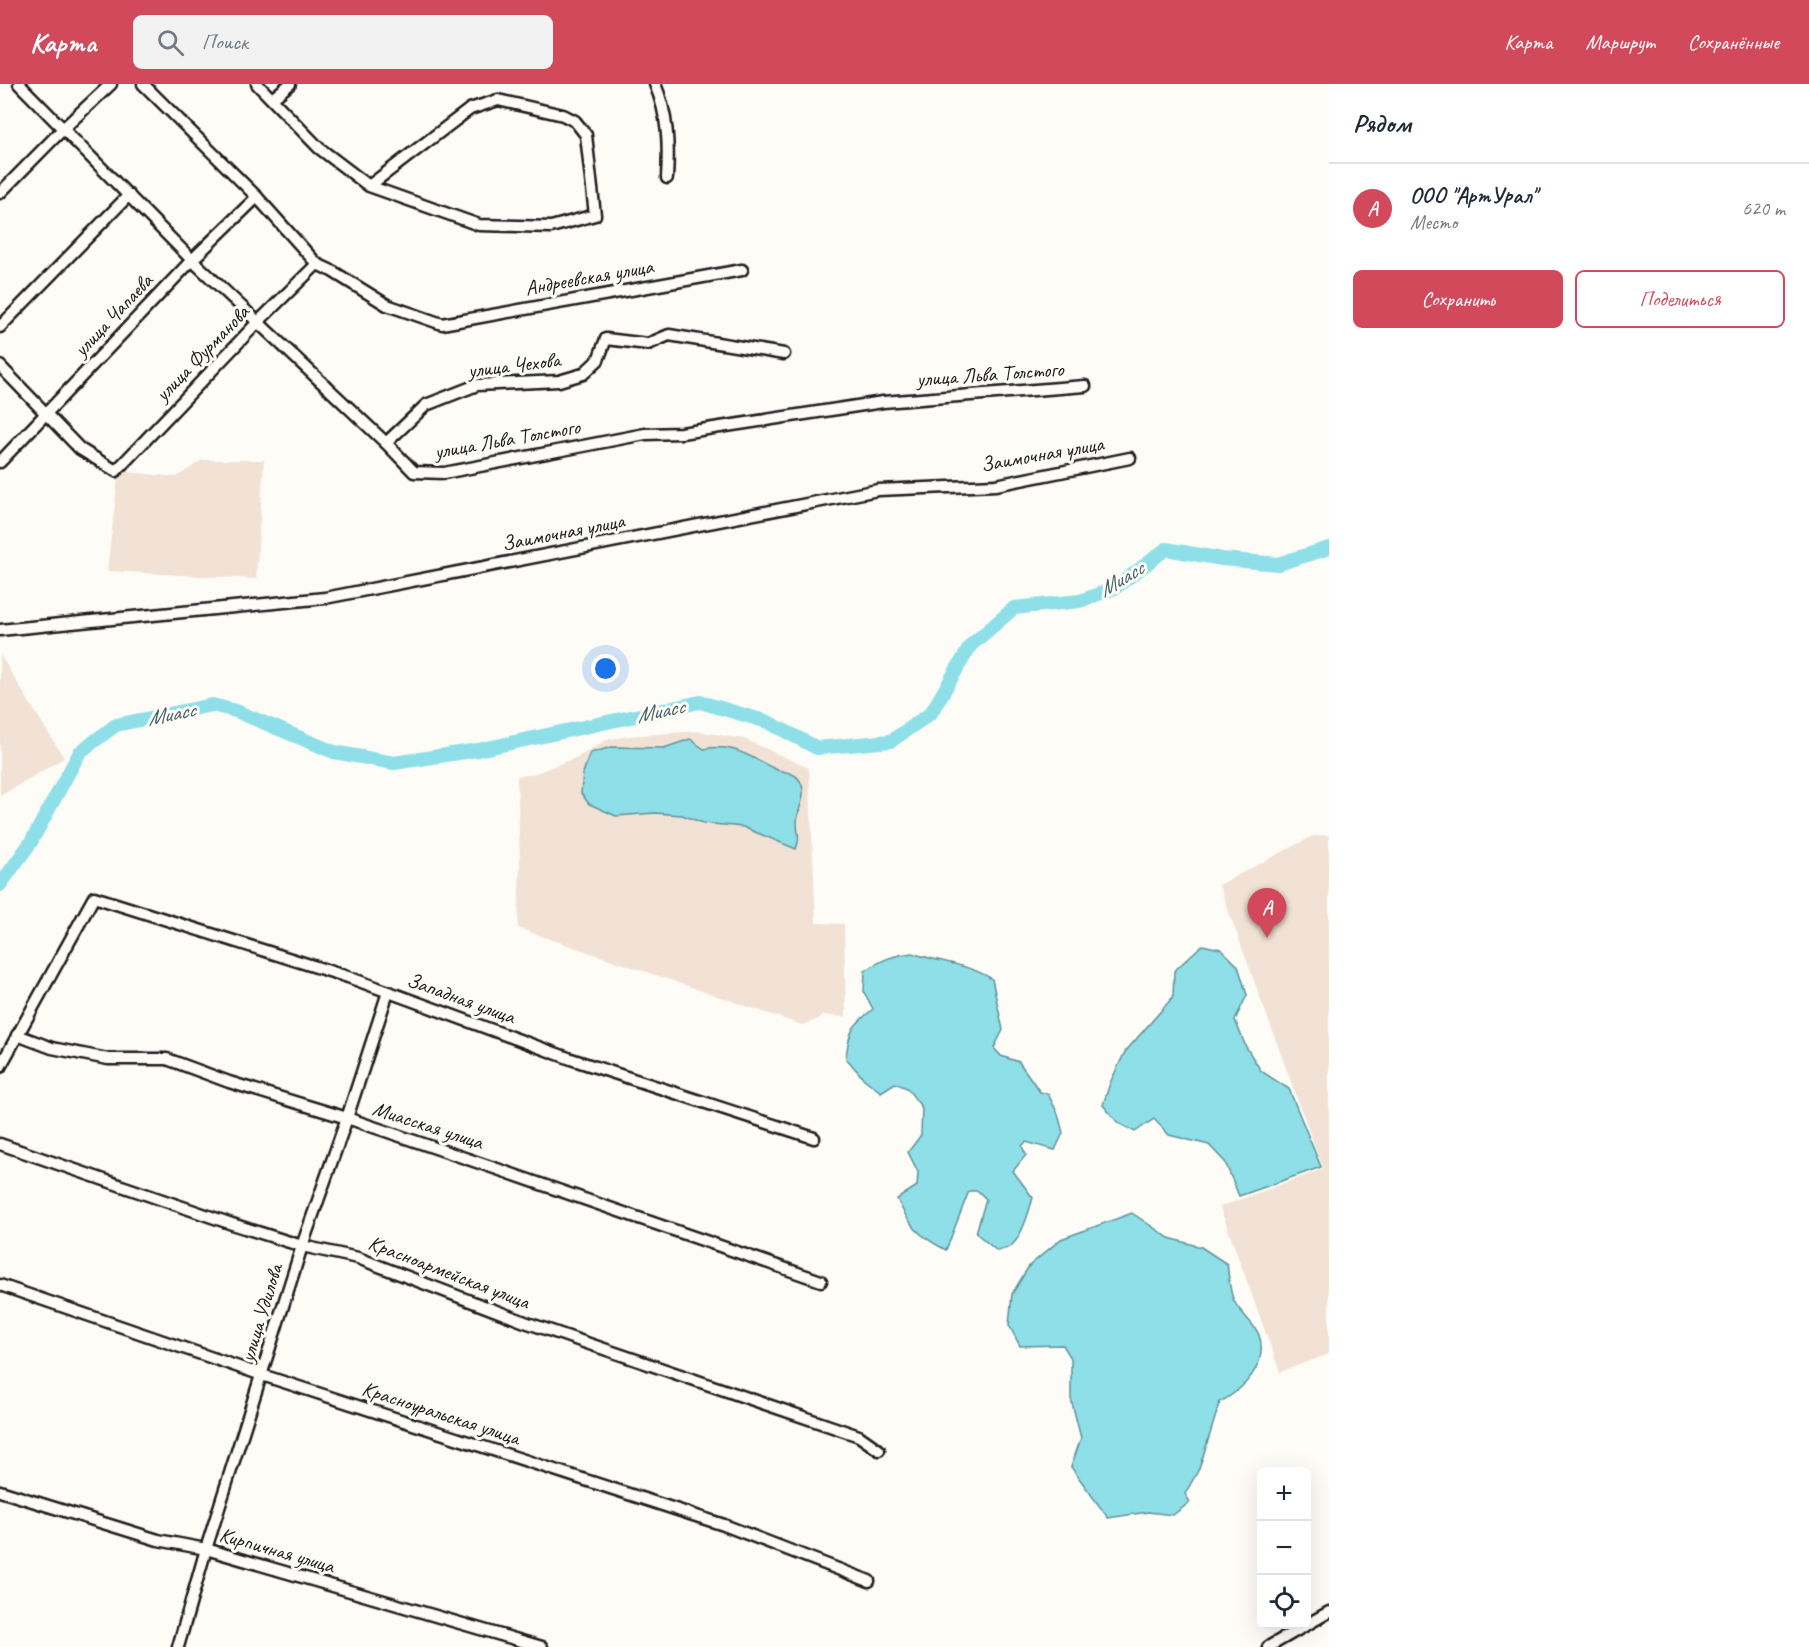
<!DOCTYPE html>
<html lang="ru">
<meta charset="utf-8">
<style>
body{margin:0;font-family:Caveat,sans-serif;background:#f2f2f3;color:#1f2937}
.controls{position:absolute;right:18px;bottom:18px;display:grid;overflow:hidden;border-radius:9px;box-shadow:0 6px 24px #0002}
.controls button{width:54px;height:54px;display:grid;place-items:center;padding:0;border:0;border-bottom:2px solid #e0e1e3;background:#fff;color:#1f2937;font:30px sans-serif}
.you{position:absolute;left:606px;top:585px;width:21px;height:21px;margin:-15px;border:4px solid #fff;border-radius:50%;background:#1a73e8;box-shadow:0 0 0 9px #1a73e833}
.badge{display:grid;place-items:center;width:39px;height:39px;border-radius:50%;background:#d1495b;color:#fff;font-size:20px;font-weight:700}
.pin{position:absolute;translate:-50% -50px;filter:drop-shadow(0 2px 3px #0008)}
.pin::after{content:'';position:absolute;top:32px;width:21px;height:18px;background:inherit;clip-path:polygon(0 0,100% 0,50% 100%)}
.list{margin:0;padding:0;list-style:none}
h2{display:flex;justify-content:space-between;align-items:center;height:78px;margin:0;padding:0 24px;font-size:26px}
h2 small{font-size:20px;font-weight:400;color:#747a83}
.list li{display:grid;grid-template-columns:39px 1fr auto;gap:18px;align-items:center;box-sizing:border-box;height:90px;padding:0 24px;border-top:2px solid #e0e1e3}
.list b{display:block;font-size:22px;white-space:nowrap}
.list p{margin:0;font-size:20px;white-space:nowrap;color:#747a83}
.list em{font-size:20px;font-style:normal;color:#747a83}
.actions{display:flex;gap:12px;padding:18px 24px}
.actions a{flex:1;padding:14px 0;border:2px solid #d1495b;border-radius:9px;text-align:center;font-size:21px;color:#d1495b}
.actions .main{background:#d1495b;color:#fff}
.icon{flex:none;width:33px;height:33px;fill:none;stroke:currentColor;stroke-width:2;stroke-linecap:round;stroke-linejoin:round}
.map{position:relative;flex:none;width:1329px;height:1563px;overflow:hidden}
header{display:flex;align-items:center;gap:36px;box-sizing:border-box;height:84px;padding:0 30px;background:#d1495b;color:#fff}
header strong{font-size:28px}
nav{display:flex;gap:33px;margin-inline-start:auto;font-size:21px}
.search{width:420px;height:54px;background:#f2f2f3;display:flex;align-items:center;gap:15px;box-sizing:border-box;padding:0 21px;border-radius:9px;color:#747a83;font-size:22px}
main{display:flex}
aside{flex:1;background:#fff}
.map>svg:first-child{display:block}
</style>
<header>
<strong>Карта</strong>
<div class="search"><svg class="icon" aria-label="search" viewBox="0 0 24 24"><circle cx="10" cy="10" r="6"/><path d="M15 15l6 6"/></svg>Поиск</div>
<nav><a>Карта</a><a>Маршрут</a><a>Сохранённые</a></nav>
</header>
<main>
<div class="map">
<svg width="1329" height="1563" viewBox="0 0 1329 1563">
<rect width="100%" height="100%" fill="#fdfcf7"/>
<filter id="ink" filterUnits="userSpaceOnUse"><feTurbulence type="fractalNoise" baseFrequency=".0167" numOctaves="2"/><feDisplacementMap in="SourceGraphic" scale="12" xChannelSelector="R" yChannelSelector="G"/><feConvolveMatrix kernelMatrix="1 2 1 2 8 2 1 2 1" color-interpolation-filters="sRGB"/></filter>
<g filter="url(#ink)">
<g fill="#f1e2d5">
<path d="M202,376h62l-8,119 -149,-8 12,-100 58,6z"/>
<path d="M0,571l64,103 -64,38z"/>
<path d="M698,647l46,8 65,29 7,155 28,1 2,93 -24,-2 -3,4 -17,6 -284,-97 2,-67 -3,-85 13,-1 48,-18 28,-17 22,-4z"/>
<path d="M1329,751v519l-49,18 -60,-165 103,-38 -104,-284 94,-49z"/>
</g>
<g fill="#8edfe8" stroke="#609196" stroke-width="1.5">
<path d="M690,655l14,10c29,-6 44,7 69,19 8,5 18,2 25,10 12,15 -1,30 -1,44 0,14 4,13 -1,27l-53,-22 -40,-4 -21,-8 -27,-2 -39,3 -27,-12 -8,-11 2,-20 7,-20 22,-6 52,1z"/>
<path d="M1202,861l19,4 17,17 9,29 -12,25 11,27 15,24 28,18 32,78 -82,29 -14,-34 -16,-17 -40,-10 -15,-16 -19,13 -17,-9 -15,-18 7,-22 15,-31 48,-55 1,-26z"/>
<path d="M912,869c26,9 57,11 80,26l11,51 -9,18 7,8 18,6 21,30 8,2 10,20 5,19 -8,17 -29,-8 -4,4 4,9 -13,16 20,27c-4,13 -11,39 -22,48 -4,3 -10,4 -14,5l-21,-18 10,-34 -8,-8h-9l-23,59c-27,-14 -36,-23 -49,-51l20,-13 1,-14 -10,-20 13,-17 1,-27 -15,-20 -12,-5 -14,9 -17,-13 -18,-21c3,-28 6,-32 27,-49l-9,-17 1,-21c16,-11 28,-16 47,-18z"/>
<path d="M1132,1129l37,25 32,9 26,17c2,11 2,27 7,37 6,12 20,22 25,34 10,29 -16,55 -39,67l-21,67 -14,25 5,8 -17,13 -25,-3 -40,6 -37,-51 10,-29 -10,-39v-41l-8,-13 -43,1 -11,-21 3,-31 17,-28 32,-27z"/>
</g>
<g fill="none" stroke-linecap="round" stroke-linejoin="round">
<path stroke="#8edfe8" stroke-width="14" d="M0,801l31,-43 49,-90 36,-27 96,-20 24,6 98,41 60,11 84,-13 222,-48 68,20 49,26 74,-7 40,-28 40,-68 43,-37 66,-7 35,-13 51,-39 56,10 56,5 51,-16"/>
<defs>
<g id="minor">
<path d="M19,0l173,176 194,183 28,29 30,1 201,-39 36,-1 202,-31 202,-16"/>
<path d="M143,0l114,113 60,67 15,7 55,34 55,19 300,-54"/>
<path d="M257,0l62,64 50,38 110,39 72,2 44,-12 -9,-80 -11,-14 -12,-6 -65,-15 -28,9 -101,77"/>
<path d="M655,0c13,31 14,61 12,94"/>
<path d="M272,15l18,-15"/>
<path d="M0,109l64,-65 47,-44"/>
<path d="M0,243l129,-132"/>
<path d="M0,282l80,83 36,22 142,-149 59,-58"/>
<path d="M386,359l40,-38 51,-20 82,-4 24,-7 15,-14 8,-21 42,5 21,-9 115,19"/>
<path d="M0,378l192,-202 65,-63"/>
<path d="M0,546l325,-32 553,-108 118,-5 134,-27"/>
<path d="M17,951l35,13 56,11h59l62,23 118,36 156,53 318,110"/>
<path d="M0,983l94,-170 254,80 223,82 243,79"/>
<path d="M0,1060l232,80 70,22 56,12 167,64 334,114 20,14"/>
<path d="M0,1201l262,90 462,150 145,56"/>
<path d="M0,1407l158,49 48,9 336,98"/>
<path d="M178,1563l28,-98 96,-303 45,-128 41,-126"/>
<path d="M1268,1563l61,-35"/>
</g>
</defs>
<use href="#minor" stroke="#1c1c1c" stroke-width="15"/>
<use href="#minor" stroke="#fdfcf7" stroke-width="10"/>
</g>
</g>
<g text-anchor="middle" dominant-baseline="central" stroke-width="6" stroke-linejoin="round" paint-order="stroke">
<g font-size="21" fill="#1c1c1c" stroke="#fdfcf7">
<text transform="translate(589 193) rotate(-10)">Андреевская улица</text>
<text transform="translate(113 231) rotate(-47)">улица Чапаева</text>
<text transform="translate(202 269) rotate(-46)">улица Фурманова</text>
<text transform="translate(514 281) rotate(-7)">улица Чехова</text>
<text transform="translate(990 290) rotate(-4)">улица Льва Толстого</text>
<text transform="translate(507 355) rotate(-10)">улица Льва Толстого</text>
<text transform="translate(1042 370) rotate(-10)">Заимочная улица</text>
<text transform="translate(563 448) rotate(-11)">Заимочная улица</text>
<text transform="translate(461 914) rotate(20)">Западная улица</text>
<text transform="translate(428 1041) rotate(18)">Миасская улица</text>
<text transform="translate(449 1188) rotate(21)">Красноармейская улица</text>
<text transform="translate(261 1229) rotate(-73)">улица Удилова</text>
<text transform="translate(441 1329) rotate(18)">Красноуральская улица</text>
<text transform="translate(277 1466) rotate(16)">Кирпичная улица</text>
</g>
<g font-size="22" font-style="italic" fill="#446063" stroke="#fdfcf7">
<text transform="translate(1121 495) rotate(-31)">Миасс</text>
<text transform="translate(660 627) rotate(-12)">Миасс</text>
<text transform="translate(171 630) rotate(-11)">Миасс</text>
</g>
</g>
</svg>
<div class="controls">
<button>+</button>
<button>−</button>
<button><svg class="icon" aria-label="locate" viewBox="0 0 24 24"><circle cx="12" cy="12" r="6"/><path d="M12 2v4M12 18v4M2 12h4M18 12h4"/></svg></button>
</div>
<div class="you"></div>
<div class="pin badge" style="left:1267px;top:854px">A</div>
</div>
<aside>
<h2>Рядом<small></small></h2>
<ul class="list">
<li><span class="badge">A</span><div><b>ООО &quot;АртУрал&quot;</b><p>Место</p></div><em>620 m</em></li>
</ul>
<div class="actions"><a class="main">Сохранить</a><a>Поделиться</a></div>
</aside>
</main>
